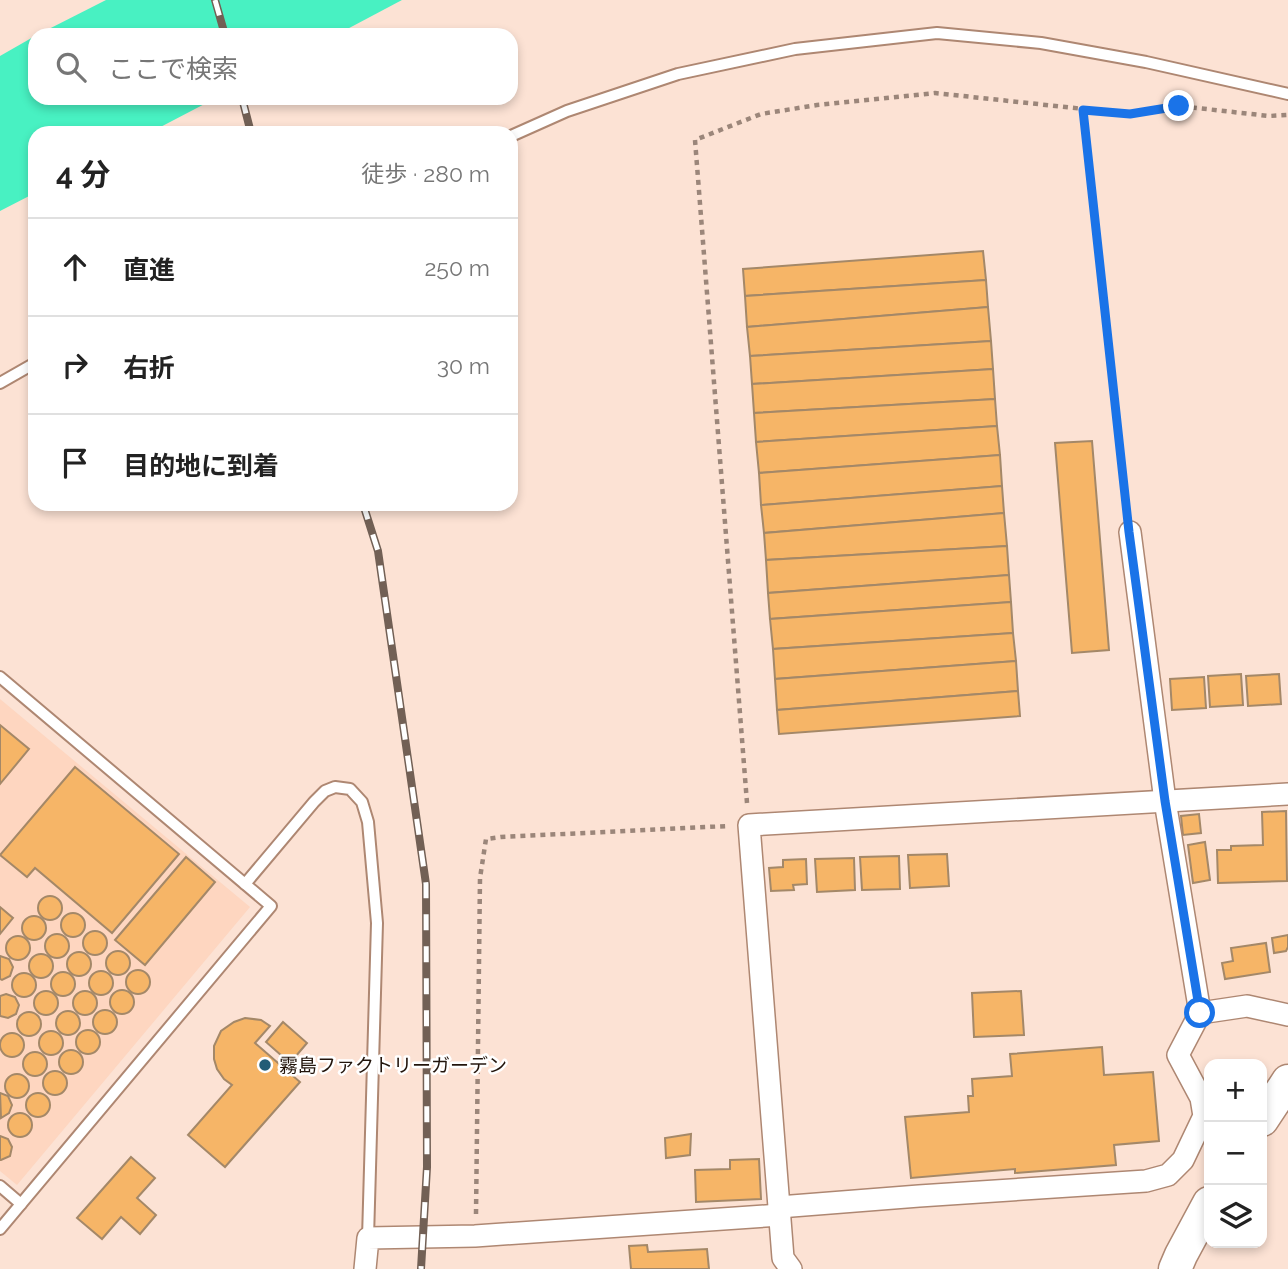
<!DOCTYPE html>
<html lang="ja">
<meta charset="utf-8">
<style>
body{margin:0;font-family:Raleway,"Noto Sans JP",sans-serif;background:#f6f6f6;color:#222}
.controls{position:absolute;right:21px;bottom:21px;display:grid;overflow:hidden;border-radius:14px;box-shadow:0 4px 10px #0003}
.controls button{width:63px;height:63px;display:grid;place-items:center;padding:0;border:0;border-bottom:2px solid #e0e0e0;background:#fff;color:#222;font:35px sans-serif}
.stop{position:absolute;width:21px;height:21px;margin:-16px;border:5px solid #1a73e8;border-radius:50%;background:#fff}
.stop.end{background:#1a73e8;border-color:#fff;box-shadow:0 2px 7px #0008}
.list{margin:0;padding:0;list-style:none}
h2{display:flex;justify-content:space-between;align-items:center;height:91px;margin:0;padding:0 28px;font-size:30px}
h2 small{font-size:23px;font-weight:400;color:#767676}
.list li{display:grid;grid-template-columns:46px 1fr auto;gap:21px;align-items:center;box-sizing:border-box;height:98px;padding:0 28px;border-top:2px solid #e0e0e0}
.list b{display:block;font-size:26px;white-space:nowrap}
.list em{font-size:23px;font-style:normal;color:#767676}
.icon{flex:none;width:38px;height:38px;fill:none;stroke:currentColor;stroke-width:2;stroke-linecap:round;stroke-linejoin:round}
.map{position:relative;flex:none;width:1288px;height:1269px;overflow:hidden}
.search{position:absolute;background:#fff;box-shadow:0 4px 10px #0003;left:28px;top:28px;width:490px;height:77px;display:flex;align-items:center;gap:18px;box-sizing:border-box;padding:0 24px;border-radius:21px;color:#767676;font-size:26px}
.panel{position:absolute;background:#fff;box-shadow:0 4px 10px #0003;left:28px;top:126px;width:490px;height:385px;border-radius:21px}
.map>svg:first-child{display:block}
</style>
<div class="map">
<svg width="1288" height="1269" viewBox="0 0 1288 1269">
<rect width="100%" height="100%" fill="#fce2d4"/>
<path fill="#fed6c0" d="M0,699l250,208 -233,278 -17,-14z"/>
<g fill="#48f1c2">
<path d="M106,0h296l-66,35h-299z"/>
<path d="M35,36v62h181l-67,35h-114v60l-35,18v-155z"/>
</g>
<g fill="#f6b567" stroke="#a48868" stroke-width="2">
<path d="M983,251l3,29 -241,16 -2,-27z"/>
<path d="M986,280l2,27 -241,20 -2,-31z"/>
<path d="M988,307l3,34 -241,15 -3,-29z"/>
<path d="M991,341l2,28 -241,15 -2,-28z"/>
<path d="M993,369l2,30 -241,14 -2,-29z"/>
<path d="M995,399l2,27 -241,16 -2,-29z"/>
<path d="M997,426l3,29 -241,18 -3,-31z"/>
<path d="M1092,441l17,209 -37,3 -17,-210z"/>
<path d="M1000,455l2,31 -241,19 -2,-32z"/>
<path d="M1002,486l2,27 -240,20 -3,-28z"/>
<path d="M1004,513l3,33 -241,14 -2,-27z"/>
<path d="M1007,546l2,29 -241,18 -2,-33z"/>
<path d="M1009,575l2,27 -241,17 -2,-26z"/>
<path d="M1011,602l2,31 -240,16 -3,-30z"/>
<path d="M1013,633l3,28 -241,18 -2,-30z"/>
<path d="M1016,661l2,30 -241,19 -2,-31z"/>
<path d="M1241,674l2,31 -33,2 -2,-31z"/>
<path d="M1279,674l2,30 -33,2 -2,-30z"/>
<path d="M1204,677l2,31 -34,2 -2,-31z"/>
<path d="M1018,691l2,25 -241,18 -2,-24z"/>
<path d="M0,725l29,24 -29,35z"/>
<path d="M75,767l104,87 -67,79 -77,-65 -8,9 -27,-22z"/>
<path d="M1286,811l1,70 -69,2 -1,-33h14v-4l32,-1 -1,-33z"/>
<path d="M1199,814l2,19 -18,2 -2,-19z"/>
<path d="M1205,842l5,38 -17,3 -5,-38z"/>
<path d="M947,854l2,32 -39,2 -2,-33z"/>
<path d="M899,856l1,33 -38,1 -2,-33z"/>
<path d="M186,857l29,25 -70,83 -30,-25z"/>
<path d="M854,858l1,32 -38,2 -2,-33z"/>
<path d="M806,859l1,25 -14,1 1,5 -23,1 -2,-23 14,-1v-7z"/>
<circle cx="50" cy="908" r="12"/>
<path d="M0,907l13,11 -13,16z"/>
<circle cx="73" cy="925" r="12"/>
<circle cx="34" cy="928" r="12"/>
<circle cx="95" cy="943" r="12"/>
<circle cx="57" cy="946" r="12"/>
<path d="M1288,935v12l-2,4 -12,2 -2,-15z"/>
<circle cx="18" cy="948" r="12"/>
<path d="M1266,943l4,29 -45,7 -3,-16 11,-2 -2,-13z"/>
<circle cx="118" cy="963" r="12"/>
<circle cx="79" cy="964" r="12"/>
<circle cx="41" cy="966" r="12"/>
<path d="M0,956l9,3 4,8 -3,9 -8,4 -2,-1z"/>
<circle cx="138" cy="982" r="12"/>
<circle cx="101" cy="983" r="12"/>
<circle cx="63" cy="984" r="12"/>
<circle cx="24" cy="985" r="12"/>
<circle cx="122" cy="1002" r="12"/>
<path d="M1021,991l3,44 -50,2 -2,-44z"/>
<circle cx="85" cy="1003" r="12"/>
<circle cx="46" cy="1003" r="12"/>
<path d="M6,994l9,3 4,8 -3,9 -8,4 -8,-2v-20z"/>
<circle cx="105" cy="1022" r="12"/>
<circle cx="68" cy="1023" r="12"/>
<circle cx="29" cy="1024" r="12"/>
<path d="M245,1018l16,2 9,6 -15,17 45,39 -75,85 -37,-32 44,-50 -8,-6 -7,-10 -3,-10v-13l7,-15 13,-9z"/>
<path d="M283,1022l24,21 -17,20 -24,-21z"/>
<circle cx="88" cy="1042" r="12"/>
<circle cx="51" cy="1043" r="12"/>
<circle cx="12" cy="1045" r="12"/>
<path d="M1102,1047l2,28 49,-3 6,69 -45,4 2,20 -101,8v-4l-104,9 -6,-61 64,-5 -1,-16h5l-1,-17 40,-3 -2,-22z"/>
<circle cx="71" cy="1062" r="12"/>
<circle cx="35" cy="1064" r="12"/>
<circle cx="55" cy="1083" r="12"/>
<circle cx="17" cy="1086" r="12"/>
<path d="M0,1093l8,3 4,9 -3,8 -8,5z"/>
<circle cx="38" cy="1105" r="12"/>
<circle cx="20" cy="1125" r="12"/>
<path d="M691,1134l-1,21 -24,3 -1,-20z"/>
<path d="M0,1136l8,3 4,8 -2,9 -9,4h-1z"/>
<path d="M131,1157l24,21 -18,20 19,17 -16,19 -19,-17 -19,22 -25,-21z"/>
<path d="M759,1159l2,40 -65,3 -1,-32 35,-1v-9z"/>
<path d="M647,1245l1,7 59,-3 2,20h-78l-2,-23z"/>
</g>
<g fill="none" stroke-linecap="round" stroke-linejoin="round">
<defs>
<g id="lane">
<path d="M511,136l56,-25 111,-37 117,-25 142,-16 104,10 105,19 142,32"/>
<path d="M0,383l35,-20"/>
<path d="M0,677l271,229 -271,323"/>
<path d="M245,884l69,-82 11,-11 10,-4 15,2 12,13 6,20 9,101 -9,315"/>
<path d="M0,1186l21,18"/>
</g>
<g id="street">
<path d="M1200,1013l47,-7 41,9"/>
<path d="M779,1207l140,-11 227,-15 22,-6 15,-15 21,-44 -3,-18 -23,-43 22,-42 -35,-212 -35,-269"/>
<path d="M365,1269l3,-31 107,-2 305,-21"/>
<path d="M791,1269l-8,-11 -34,-433 539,-31"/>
</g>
<g id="primary">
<path d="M1262,1120l26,-39"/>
<path d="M1175,1269l6,-14 28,-52"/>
</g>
</defs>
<use href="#lane" stroke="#ae8772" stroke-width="14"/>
<use href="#street" stroke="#ae8772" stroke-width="24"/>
<use href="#primary" stroke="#ae8772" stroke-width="35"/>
<g stroke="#9b867a" stroke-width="4.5" stroke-dasharray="5 5" stroke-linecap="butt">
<path d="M1083,110l44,400"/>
<path d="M747,803l-52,-663 66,-26 56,-9 118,-12 195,21 49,-8 90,10 19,-1"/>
<path d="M476,1214l4,-336 6,-39 15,-2 227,-11"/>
</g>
<use href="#lane" stroke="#fff" stroke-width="10"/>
<use href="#street" stroke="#fff" stroke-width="21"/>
<use href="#primary" stroke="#fff" stroke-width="32"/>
<defs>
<g id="rail">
<path d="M215,0l10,35"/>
<path d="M242,98l9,35"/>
<path d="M363,504l15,47 48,333 1,283 -6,102"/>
</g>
</defs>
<use href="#rail" stroke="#726055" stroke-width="8"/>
<use href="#rail" stroke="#fff" stroke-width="5" stroke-dasharray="16" stroke-linecap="butt"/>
</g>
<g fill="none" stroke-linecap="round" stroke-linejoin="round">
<path stroke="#1a73e8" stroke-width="9" d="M1179,106l-49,8 -47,-4 46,422 36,269 35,212"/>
</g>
<circle fill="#235d76" stroke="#fff" stroke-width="2.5" cx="265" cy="1065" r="7"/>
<g text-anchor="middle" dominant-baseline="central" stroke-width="5" stroke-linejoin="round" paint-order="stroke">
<g font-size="19" fill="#22140b" stroke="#fff" text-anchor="start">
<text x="279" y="1065">霧島ファクトリーガーデン</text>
</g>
</g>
</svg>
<div class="controls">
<button>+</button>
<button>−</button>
<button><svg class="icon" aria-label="layers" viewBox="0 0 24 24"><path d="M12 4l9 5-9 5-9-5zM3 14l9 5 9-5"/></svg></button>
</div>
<div class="stop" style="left:1200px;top:1013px"></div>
<div class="stop end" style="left:1179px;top:106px"></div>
<div class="search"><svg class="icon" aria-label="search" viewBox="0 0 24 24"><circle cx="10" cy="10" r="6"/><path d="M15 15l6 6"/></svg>ここで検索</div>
<section class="panel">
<h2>4 分<small>徒歩 · 280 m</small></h2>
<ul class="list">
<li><svg class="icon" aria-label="ahead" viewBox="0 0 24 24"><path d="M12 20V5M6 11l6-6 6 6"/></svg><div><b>直進</b></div><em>250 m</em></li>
<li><svg class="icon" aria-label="right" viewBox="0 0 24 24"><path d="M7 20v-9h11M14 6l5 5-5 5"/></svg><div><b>右折</b></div><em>30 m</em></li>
<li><svg class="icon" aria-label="arrive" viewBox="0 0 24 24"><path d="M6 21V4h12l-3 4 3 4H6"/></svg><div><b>目的地に到着</b></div></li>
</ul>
</section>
</div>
